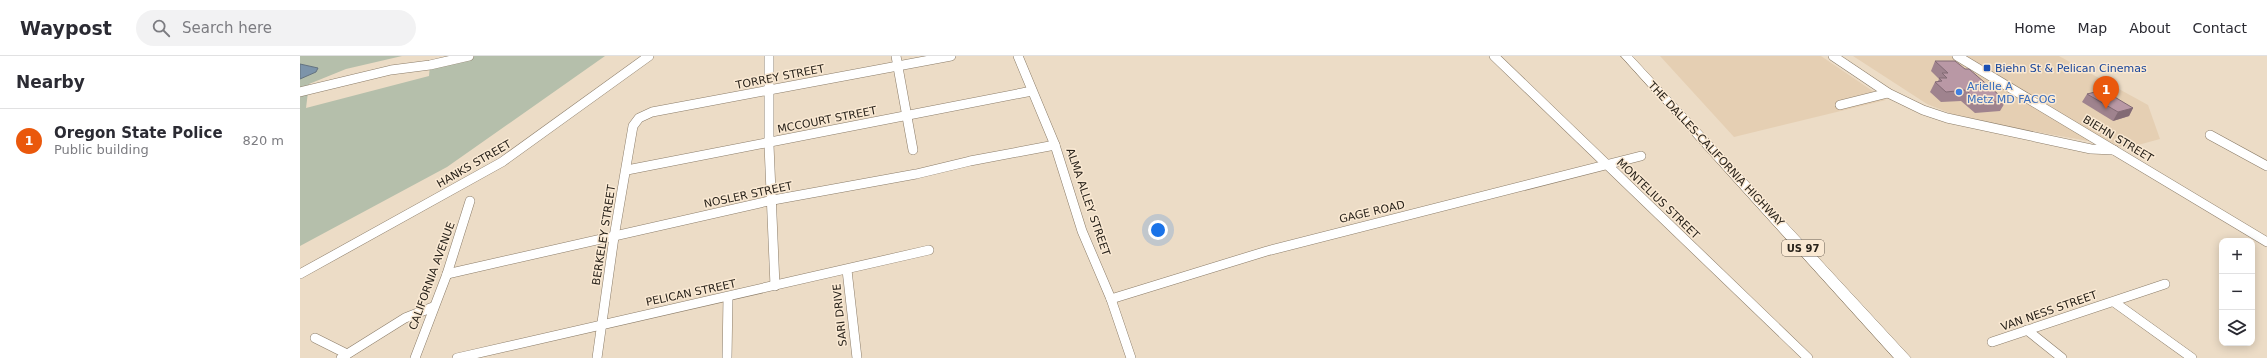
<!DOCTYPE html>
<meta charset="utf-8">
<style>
body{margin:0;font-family:"DejaVu Sans",sans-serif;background:#f2f2f3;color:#2b2b33}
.controls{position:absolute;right:12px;bottom:12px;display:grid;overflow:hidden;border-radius:8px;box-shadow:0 2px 10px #0003}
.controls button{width:36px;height:36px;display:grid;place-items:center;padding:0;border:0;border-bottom:1px solid #e1e1e2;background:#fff;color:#2b2b33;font:20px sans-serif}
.you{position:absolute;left:858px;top:174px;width:14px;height:14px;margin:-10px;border:3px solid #fff;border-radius:50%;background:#1a73e8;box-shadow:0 0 0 6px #1a73e833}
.badge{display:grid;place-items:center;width:26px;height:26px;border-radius:50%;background:#ea580c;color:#fff;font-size:13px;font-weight:700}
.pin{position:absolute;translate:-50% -33px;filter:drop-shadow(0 1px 2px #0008)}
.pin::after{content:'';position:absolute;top:21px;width:14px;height:12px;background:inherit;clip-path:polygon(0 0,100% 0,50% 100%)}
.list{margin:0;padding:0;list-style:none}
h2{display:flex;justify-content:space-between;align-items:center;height:52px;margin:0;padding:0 16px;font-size:17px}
h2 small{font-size:13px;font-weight:400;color:#7c7c81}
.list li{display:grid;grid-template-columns:26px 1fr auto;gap:12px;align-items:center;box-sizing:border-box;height:64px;padding:0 16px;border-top:1px solid #e1e1e2}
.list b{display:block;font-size:15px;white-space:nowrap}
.list p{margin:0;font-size:13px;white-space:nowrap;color:#7c7c81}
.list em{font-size:13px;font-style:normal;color:#7c7c81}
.icon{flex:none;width:22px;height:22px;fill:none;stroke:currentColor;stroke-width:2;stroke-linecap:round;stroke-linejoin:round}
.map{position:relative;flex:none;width:1967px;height:302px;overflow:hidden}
header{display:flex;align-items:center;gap:24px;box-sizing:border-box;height:56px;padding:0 20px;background:#fff;border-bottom:1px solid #e1e1e2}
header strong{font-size:19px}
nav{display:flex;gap:22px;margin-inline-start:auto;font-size:14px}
.search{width:280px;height:36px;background:#f2f2f3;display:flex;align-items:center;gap:10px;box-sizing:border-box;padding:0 14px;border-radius:22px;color:#7c7c81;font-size:15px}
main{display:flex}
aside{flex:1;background:#fff}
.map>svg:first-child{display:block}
</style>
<header>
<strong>Waypost</strong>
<div class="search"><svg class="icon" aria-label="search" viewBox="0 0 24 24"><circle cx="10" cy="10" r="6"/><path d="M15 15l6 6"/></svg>Search here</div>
<nav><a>Home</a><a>Map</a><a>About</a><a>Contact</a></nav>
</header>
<main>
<aside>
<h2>Nearby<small></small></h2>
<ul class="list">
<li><span class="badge">1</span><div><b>Oregon State Police</b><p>Public building</p></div><em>820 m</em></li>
</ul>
</aside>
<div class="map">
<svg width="1967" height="302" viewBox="0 0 1967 302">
<rect width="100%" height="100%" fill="#ecdcc6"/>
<g fill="#e5cfb3">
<path d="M1360,0h161l65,44 -152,37z"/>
<path d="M1553,0h206l89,49 12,34 -33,9 -111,-20 -64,-14 -25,-10z"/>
</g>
<path fill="#b5bfab" d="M0,0h102l-56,13 -37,15 -3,24 123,-32 1,-11 39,-9h136l-158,111 -147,79v-167l16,-7 2,-4 -18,-4z"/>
<path fill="#7c94aa" stroke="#63727f" d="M0,8l18,4 -2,4 -16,7z"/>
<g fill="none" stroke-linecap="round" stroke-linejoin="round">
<defs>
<g id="minor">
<path d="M469,0v89l6,141"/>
<path d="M596,0l17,94"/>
<path d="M718,0l37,89 27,86 29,68 20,59"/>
<path d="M1194,0l314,302"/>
<path d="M1533,0l55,37 35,17 24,8 144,31 23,1"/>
<path d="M1657,0l310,186"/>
<path d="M0,36l91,-22 39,-5 39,-9"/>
<path d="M1540,49l48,-12"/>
<path d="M1910,79l57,31"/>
<path d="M327,114l405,-79"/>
<path d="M547,214l10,88"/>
<path d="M0,218l202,-112 147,-106"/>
<path d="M147,218l326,-74 143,-26 54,-13 85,-16"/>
<path d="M811,243l156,-48 374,-95"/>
<path d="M1814,246l78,56"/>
<path d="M1727,274l35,28"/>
<path d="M15,282l32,16"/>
<path d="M1692,286l173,-58"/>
<path d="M41,302l64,-40 28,-11"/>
<path d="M115,302l32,-84 23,-73"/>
<path d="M157,302l472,-108"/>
<path d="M297,302l17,-121 19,-111 6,-8 13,-6 299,-56"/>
<path d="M427,302l1,-61"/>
</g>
<path id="highway" d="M1321,0h11l279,302h-17z"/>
</defs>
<use href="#minor" stroke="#8b7c68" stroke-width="10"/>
<use href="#highway" stroke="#8b7c68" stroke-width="1"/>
<use href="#minor" stroke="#fff" stroke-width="9"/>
<use href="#highway" fill="#fff" fill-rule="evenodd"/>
</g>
<g fill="#9f838e">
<path d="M1635,5l30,8 41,32 -6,10 -25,2 -14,-12 -20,1 -11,-10 5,-10 3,-1 1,-2 -8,-8z"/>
<path d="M1787,38l46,14 -4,8 -16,5 -31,-19z"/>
</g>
<path fill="#826a74" d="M1833,52l-4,8 -16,5 5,-9z"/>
<g fill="#b998a5" stroke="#826a74">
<path d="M1635,5h20l10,8h4l37,32 -26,2 -14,-13 -20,2 -11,-10 7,-1 -3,-3h8l-5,-5h6z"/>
<path d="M1803,34l30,18 -15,4 -31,-18z"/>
</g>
<rect fill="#1a4fb4" stroke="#fae9d3" stroke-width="1.5" x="1683" y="8" width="8" height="8" rx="2"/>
<circle fill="#3f7fe0" stroke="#fae9d3" stroke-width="1.5" cx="1659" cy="36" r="4"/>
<g text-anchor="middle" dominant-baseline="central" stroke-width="3" stroke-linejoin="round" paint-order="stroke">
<rect fill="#fae9d3" stroke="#685e52" stroke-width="1" x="1482" y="184" width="42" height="16" rx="3"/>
<g font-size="10" font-weight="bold" fill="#29231b">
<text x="1503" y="192">US 97</text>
</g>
<g font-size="11" fill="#164399" stroke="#fae9d3" text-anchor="start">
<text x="1695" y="12">Biehn St &amp; Pelican Cinemas</text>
</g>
<g font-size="11" fill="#29231b" stroke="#fae9d3">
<text transform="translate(480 21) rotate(-11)">TORREY STREET</text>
<text transform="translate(527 64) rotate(-11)">MCCOURT STREET</text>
<text transform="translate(1818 83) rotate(31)">BIEHN STREET</text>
<text transform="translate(1416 98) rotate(47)">THE DALLES-CALIFORNIA HIGHWAY</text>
<text transform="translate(174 108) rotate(-30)">HANKS STREET</text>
<text transform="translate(448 139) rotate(-12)">NOSLER STREET</text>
<text transform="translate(1358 143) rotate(44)">MONTELIUS STREET</text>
<text transform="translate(788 146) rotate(71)">ALMA ALLEY STREET</text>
<text transform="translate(1072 156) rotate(-13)">GAGE ROAD</text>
<text transform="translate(304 179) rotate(-81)">BERKELEY STREET</text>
<text transform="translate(132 220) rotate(-70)">CALIFORNIA AVENUE</text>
<text transform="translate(391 237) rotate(-12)">PELICAN STREET</text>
<text transform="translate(1749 255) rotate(-19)">VAN NESS STREET</text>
<text transform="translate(540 259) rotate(-96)">SARI DRIVE</text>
</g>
<g font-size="11" fill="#366cbe" stroke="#fae9d3" text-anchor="start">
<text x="1667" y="30">Arielle A<tspan x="1667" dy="13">Metz MD FACOG</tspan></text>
</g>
</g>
</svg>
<div class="controls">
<button>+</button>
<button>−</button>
<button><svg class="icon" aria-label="layers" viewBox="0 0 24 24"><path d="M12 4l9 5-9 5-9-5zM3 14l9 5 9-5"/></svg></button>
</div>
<div class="you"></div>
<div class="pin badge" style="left:1806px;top:53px">1</div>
</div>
</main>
